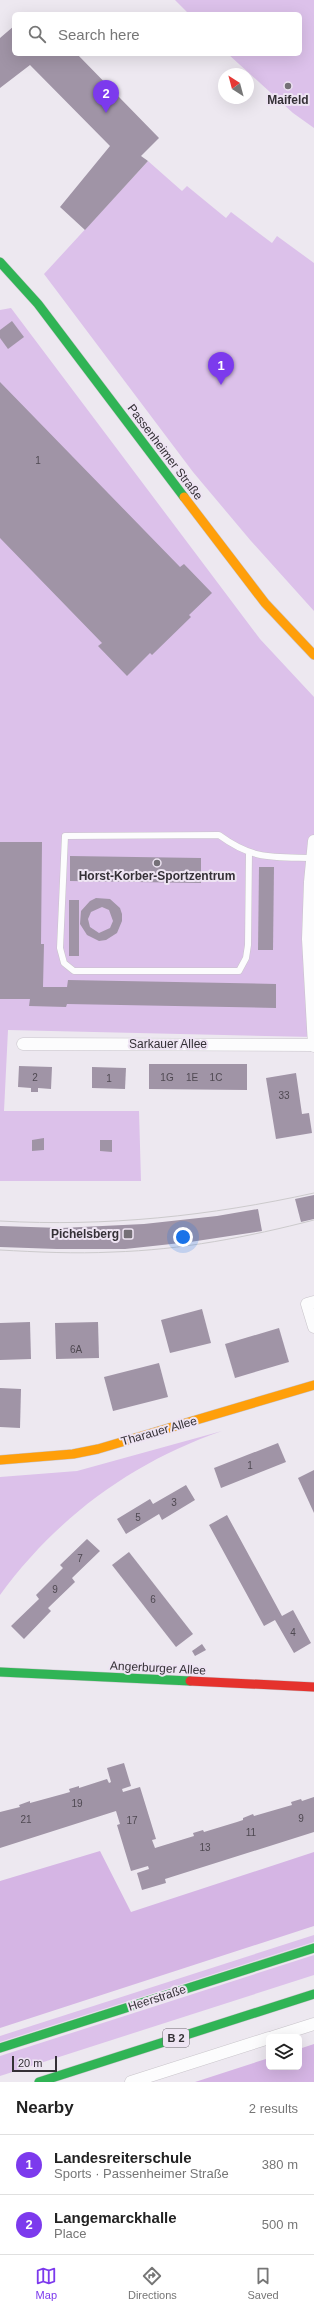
<!DOCTYPE html>
<meta charset="utf-8">
<style>
body{margin:0;font-family:Helvetica,sans-serif;background:#f2f2f2;color:#222}
.controls{position:absolute;right:12px;bottom:12px;display:grid;overflow:hidden;border-radius:6px;box-shadow:0 4px 16px #0002}
.controls button{width:36px;height:36px;display:grid;place-items:center;padding:0;border:0;border-bottom:1px solid #e0e0e0;background:#fff;color:#222;font:20px sans-serif}
.compass{position:absolute;left:218px;top:68px;width:36px;height:36px;border-radius:50%;background:#fff;box-shadow:0 4px 16px #0002;rotate:324deg}
.scale{position:absolute;left:12px;bottom:10px;width:45px;box-sizing:border-box;padding-left:4px;border:2px solid #343036;border-top:0;font-size:11px;line-height:14px;white-space:nowrap;color:#343036;-webkit-text-stroke:3px #eee4f3;paint-order:stroke}
.you{position:absolute;left:183px;top:1237px;width:14px;height:14px;margin:-10px;border:3px solid #fff;border-radius:50%;background:#1a73e8;box-shadow:0 0 0 6px #1a73e833}
.badge{display:grid;place-items:center;width:26px;height:26px;border-radius:50%;background:#7c3aed;color:#fff;font-size:13px;font-weight:700}
.pin{position:absolute;translate:-50% -33px;filter:drop-shadow(0 1px 2px #0008)}
.pin::after{content:'';position:absolute;top:21px;width:14px;height:12px;background:inherit;clip-path:polygon(0 0,100% 0,50% 100%)}
.list{margin:0;padding:0;list-style:none}
h2{display:flex;justify-content:space-between;align-items:center;height:52px;margin:0;padding:0 16px;font-size:17px}
h2 small{font-size:13px;font-weight:400;color:#767676}
.list li{display:grid;grid-template-columns:26px 1fr auto;gap:12px;align-items:center;box-sizing:border-box;height:60px;padding:0 16px;border-top:1px solid #e0e0e0}
.list b{display:block;font-size:15px;white-space:nowrap}
.list p{margin:0;font-size:13px;white-space:nowrap;color:#767676}
.list em{font-size:13px;font-style:normal;color:#767676}
.icon{flex:none;width:22px;height:22px;fill:none;stroke:currentColor;stroke-width:2;stroke-linecap:round;stroke-linejoin:round}
.map{position:relative;flex:none;width:314px;height:2082px;overflow:hidden}
.search{position:absolute;background:#fff;box-shadow:0 4px 16px #0002;left:12px;right:12px;top:12px;height:44px;display:flex;align-items:center;gap:10px;box-sizing:border-box;padding:0 14px;border-radius:6px;color:#767676;font-size:15px}
.sheet{height:172px;background:#fff}
nav{display:flex;justify-content:space-around;align-items:center;box-sizing:border-box;height:56px;border-top:1px solid #e0e0e0;background:#fff;font-size:11px;color:#767676}
nav a{display:grid;justify-items:center;gap:2px}
nav .on{color:#7c3aed}
.map>svg:first-child{display:block}
</style>
<div class="map">
<svg width="314" height="2082" viewBox="0 0 314 2082">
<rect width="100%" height="100%" fill="#ede8f0"/>
<g fill="#dcc1ea">
<path d="M175,0h139v128l-21,-15 -65,-59h72v-40h-111z"/>
<path d="M148,161l34,30 5,-5 39,32 5,-6 41,31 5,-7 37,27v348l-63,-70 -58,-69 -149,-198z"/>
<path d="M11,308l249,331 54,58v340l-306,-7 -4,81h135l2,70h-141v-871z"/>
<path d="M222,1431c-90,31 -166,87 -222,164v-118l77,-6z"/>
<path d="M314,1935v7l-314,100v-6z"/>
<path d="M314,1955v20l-314,101v-20z"/>
</g>
<g fill="#d5b5e4">
<path d="M100,1851l31,61 183,-60v74l-314,102v-147z"/>
<path d="M314,2044v38h-119l74,-24v9h30v-18z"/>
</g>
<g fill="#a094a6" fill-rule="evenodd">
<path d="M14,26v28h63l82,84 -18,18 7,5 -63,69 -25,-23 50,-61 -80,-81 -30,23v-50z"/>
<path d="M12,321l12,16 -16,12 -8,-11v-8z"/>
<path d="M0,382l180,185 4,-3 28,29 -23,22 2,2 -39,38 -2,-2 -23,23 -29,-30 4,-3 -102,-105z"/>
<path d="M0,842h42l-1,102h3l-1,43h24l1,-7 208,4v24l-209,-4 -1,3 -37,-1 1,-7h-30z"/>
<path d="M70,856l131,2v25l-131,-2z"/>
<path d="M259,867h15l-1,83h-15z"/>
<path d="M96,898l14,1 10,9 2,6v7l-5,12 -11,7 -7,1 -12,-6 -7,-11 1,-13 9,-10zM102,907l7,3 4,11 -3,7 -11,5 -9,-6 -2,-8 3,-7z"/>
<rect x="69" y="900" width="10" height="56"/>
<path d="M149,1064h98v26l-98,-1z"/>
<path d="M19,1066l33,1 -1,22 -13,-1v4h-7v-4l-13,-1z"/>
<path d="M92,1067l34,1 -1,21 -33,-1z"/>
<path d="M296,1073l6,41 7,-1 3,20 -36,6 -10,-61z"/>
<path d="M44,1138v12l-12,1v-11z"/>
<path d="M100,1140h12v12l-12,-1z"/>
<path d="M314,1195v24l-13,3 -6,-23z"/>
<path d="M258,1209l4,22 -72,11 -65,7h-68l-57,-2v-21l61,2 83,-4 73,-8z"/>
<path d="M202,1309l9,34 -41,10 -9,-33z"/>
<path d="M30,1322l1,37 -31,1v-37z"/>
<path d="M98,1322l1,36 -43,1 -1,-36z"/>
<path d="M279,1328l10,34 -54,16 -10,-34z"/>
<path d="M159,1363l9,34 -55,14 -9,-34z"/>
<path d="M0,1388l21,1 -1,39 -20,-1z"/>
<path d="M278,1443l8,19 -65,26 -7,-20z"/>
<path d="M314,1470v43l-16,-35z"/>
<path d="M186,1485l9,15 -33,20 -3,-6 -33,20 -9,-15 33,-20 3,5z"/>
<path d="M227,1515l55,101 11,-6 18,33 -17,10 -19,-33 -11,6 -55,-101z"/>
<path d="M87,1539l13,12 -28,27 3,4 -27,26 3,3 -27,28 -13,-13 28,-27 -3,-4 27,-27 -3,-3z"/>
<path d="M129,1552l64,82 -17,13 -64,-82z"/>
<path d="M202,1644l4,6 -11,6 -3,-5z"/>
<path d="M124,1763l7,23 -9,3 1,3 17,-5 16,52 -4,1 3,8 39,-12 -1,-3 10,-3 1,2 33,-10 6,-2v-2l10,-4 1,2 38,-11 -1,-3 10,-3 1,2 12,-4v35l-149,47 1,4 -24,7 -5,-17 12,-4 -1,-3 -17,5 -14,-46 3,-1 -4,-13 -116,37v-36l20,-5 -1,-2 11,-4v2l33,-9 7,-2 -1,-3 10,-3v2l28,-9 2,4 2,-1 -4,-14z"/>
</g>
<g fill="none" stroke-linecap="round" stroke-linejoin="round">
<defs>
<path id="lane" d="M249,852l-1,93 -2,13 -7,13h-165l-10,-8 -4,-15 5,-112 154,-1c34,25 53,22 93,23"/>
<g id="street">
<path d="M314,841l-4,41 -2,57 6,107"/>
<path d="M23,1044l291,1"/>
<path d="M314,1302l-7,2 7,23"/>
<path d="M273,2037l41,-13"/>
<path d="M131,2082l138,-44"/>
</g>
<g id="fast">
<path d="M0,262l38,42 146,193"/>
<path d="M0,1672l190,9"/>
<path d="M0,2048l314,-100"/>
<path d="M39,2082l275,-88"/>
</g>
<g id="slow">
<path d="M184,497l81,106 49,52"/>
<path d="M0,1460l73,-6 25,-5 216,-64"/>
</g>
<path id="jam" d="M190,1681l124,6"/>
</defs>
<use href="#lane" stroke="#c8c4ca" stroke-width="7"/>
<use href="#street" stroke="#c8c4ca" stroke-width="13"/>
<use href="#fast" stroke="#c8c4ca" stroke-width="10"/>
<use href="#slow" stroke="#c8c4ca" stroke-width="10"/>
<use href="#jam" stroke="#c8c4ca" stroke-width="10"/>
<use href="#lane" stroke="#fcfcfd" stroke-width="6"/>
<use href="#street" stroke="#fcfcfd" stroke-width="12"/>
<use href="#fast" stroke="#30b455" stroke-width="9"/>
<use href="#slow" stroke="#ff9f0a" stroke-width="9"/>
<use href="#jam" stroke="#e5322d" stroke-width="9"/>
<g stroke="#cccacc" stroke-width="1">
<path d="M0,1221c106,6 210,-5 314,-28"/>
<path d="M0,1250c37,2 75,4 113,2 68,-2 135,-15 201,-32"/>
</g>
</g>
<g fill="#757077" stroke="#eee4f3" stroke-width="1.5">
<circle cx="288" cy="86" r="4"/>
<circle cx="157" cy="863" r="4"/>
<rect x="123" y="1229" width="10" height="10" rx="2"/>
</g>
<g text-anchor="middle" dominant-baseline="central" stroke-width="4" stroke-linejoin="round" paint-order="stroke">
<g font-size="10" fill="#4f4952">
<text x="38" y="460">1</text>
<text x="35" y="1077">2</text>
<text x="167" y="1077">1G</text>
<text x="192" y="1077">1E</text>
<text x="216" y="1077">1C</text>
<text x="109" y="1078">1</text>
<text x="284" y="1095">33</text>
<text x="76" y="1349">6A</text>
<text x="250" y="1465">1</text>
<text x="174" y="1502">3</text>
<text x="138" y="1517">5</text>
<text x="80" y="1558">7</text>
<text x="55" y="1589">9</text>
<text x="153" y="1599">6</text>
<text x="293" y="1632">4</text>
<text x="77" y="1803">19</text>
<text x="301" y="1818">9</text>
<text x="26" y="1819">21</text>
<text x="132" y="1820">17</text>
<text x="251" y="1832">11</text>
<text x="205" y="1847">13</text>
</g>
<rect fill="#eee4f3" stroke="#6c666f" stroke-width="1" x="163" y="2029" width="26" height="18" rx="3"/>
<g font-size="11" font-weight="bold" fill="#343036">
<text x="176" y="2038">B 2</text>
</g>
<g font-size="12" font-weight="bold" fill="#343036" stroke="#eee4f3">
<text x="288" y="100">Maifeld</text>
<text x="157" y="876">Horst-Korber-Sportzentrum</text>
<text x="119" y="1234" text-anchor="end">Pichelsberg</text>
</g>
<g font-size="12" fill="#343036" stroke="#eee4f3">
<text transform="translate(165 452) rotate(53)">Passenheimer Straße</text>
<text x="168" y="1044">Sarkauer Allee</text>
<text transform="translate(159 1431) rotate(-16)">Tharauer Allee</text>
<text transform="translate(158 1668) rotate(3)">Angerburger Allee</text>
<text transform="translate(157 1998) rotate(-18)">Heerstraße</text>
</g>
</g>
</svg>
<div class="controls">
<button><svg class="icon" aria-label="layers" viewBox="0 0 24 24"><path d="M12 4l9 5-9 5-9-5zM3 14l9 5 9-5"/></svg></button>
</div>
<svg class="compass" viewBox="-18 -18 36 36"><path d="M0-13l5 13h-10z" fill="#e53935"/><path d="M0 13l5-13h-10z" fill="#767676"/></svg>
<div class="scale">20 m</div>
<div class="you"></div>
<div class="pin badge" style="left:221px;top:385px">1</div>
<div class="pin badge" style="left:106px;top:113px">2</div>
<div class="search"><svg class="icon" aria-label="search" viewBox="0 0 24 24"><circle cx="10" cy="10" r="6"/><path d="M15 15l6 6"/></svg>Search here</div>
</div>
<section class="sheet">
<h2>Nearby<small>2 results</small></h2>
<ul class="list">
<li><span class="badge">1</span><div><b>Landesreiterschule</b><p>Sports · Passenheimer Straße</p></div><em>380 m</em></li>
<li><span class="badge">2</span><div><b>Langemarckhalle</b><p>Place</p></div><em>500 m</em></li>
</ul>
</section>
<nav>
<a class="on"><svg class="icon" aria-label="map" viewBox="0 0 24 24"><path d="M3 6l6-2 6 2 6-2v14l-6 2-6-2-6 2zM9 4v14M15 6v14"/></svg>Map</a>
<a><svg class="icon" aria-label="directions" viewBox="0 0 24 24"><path d="M12 3l9 9-9 9-9-9zM9 14v-3h6M13 9l2 2-2 2"/></svg>Directions</a>
<a><svg class="icon" aria-label="saved" viewBox="0 0 24 24"><path d="M7 4h10v16l-5-4-5 4z"/></svg>Saved</a>
</nav>
